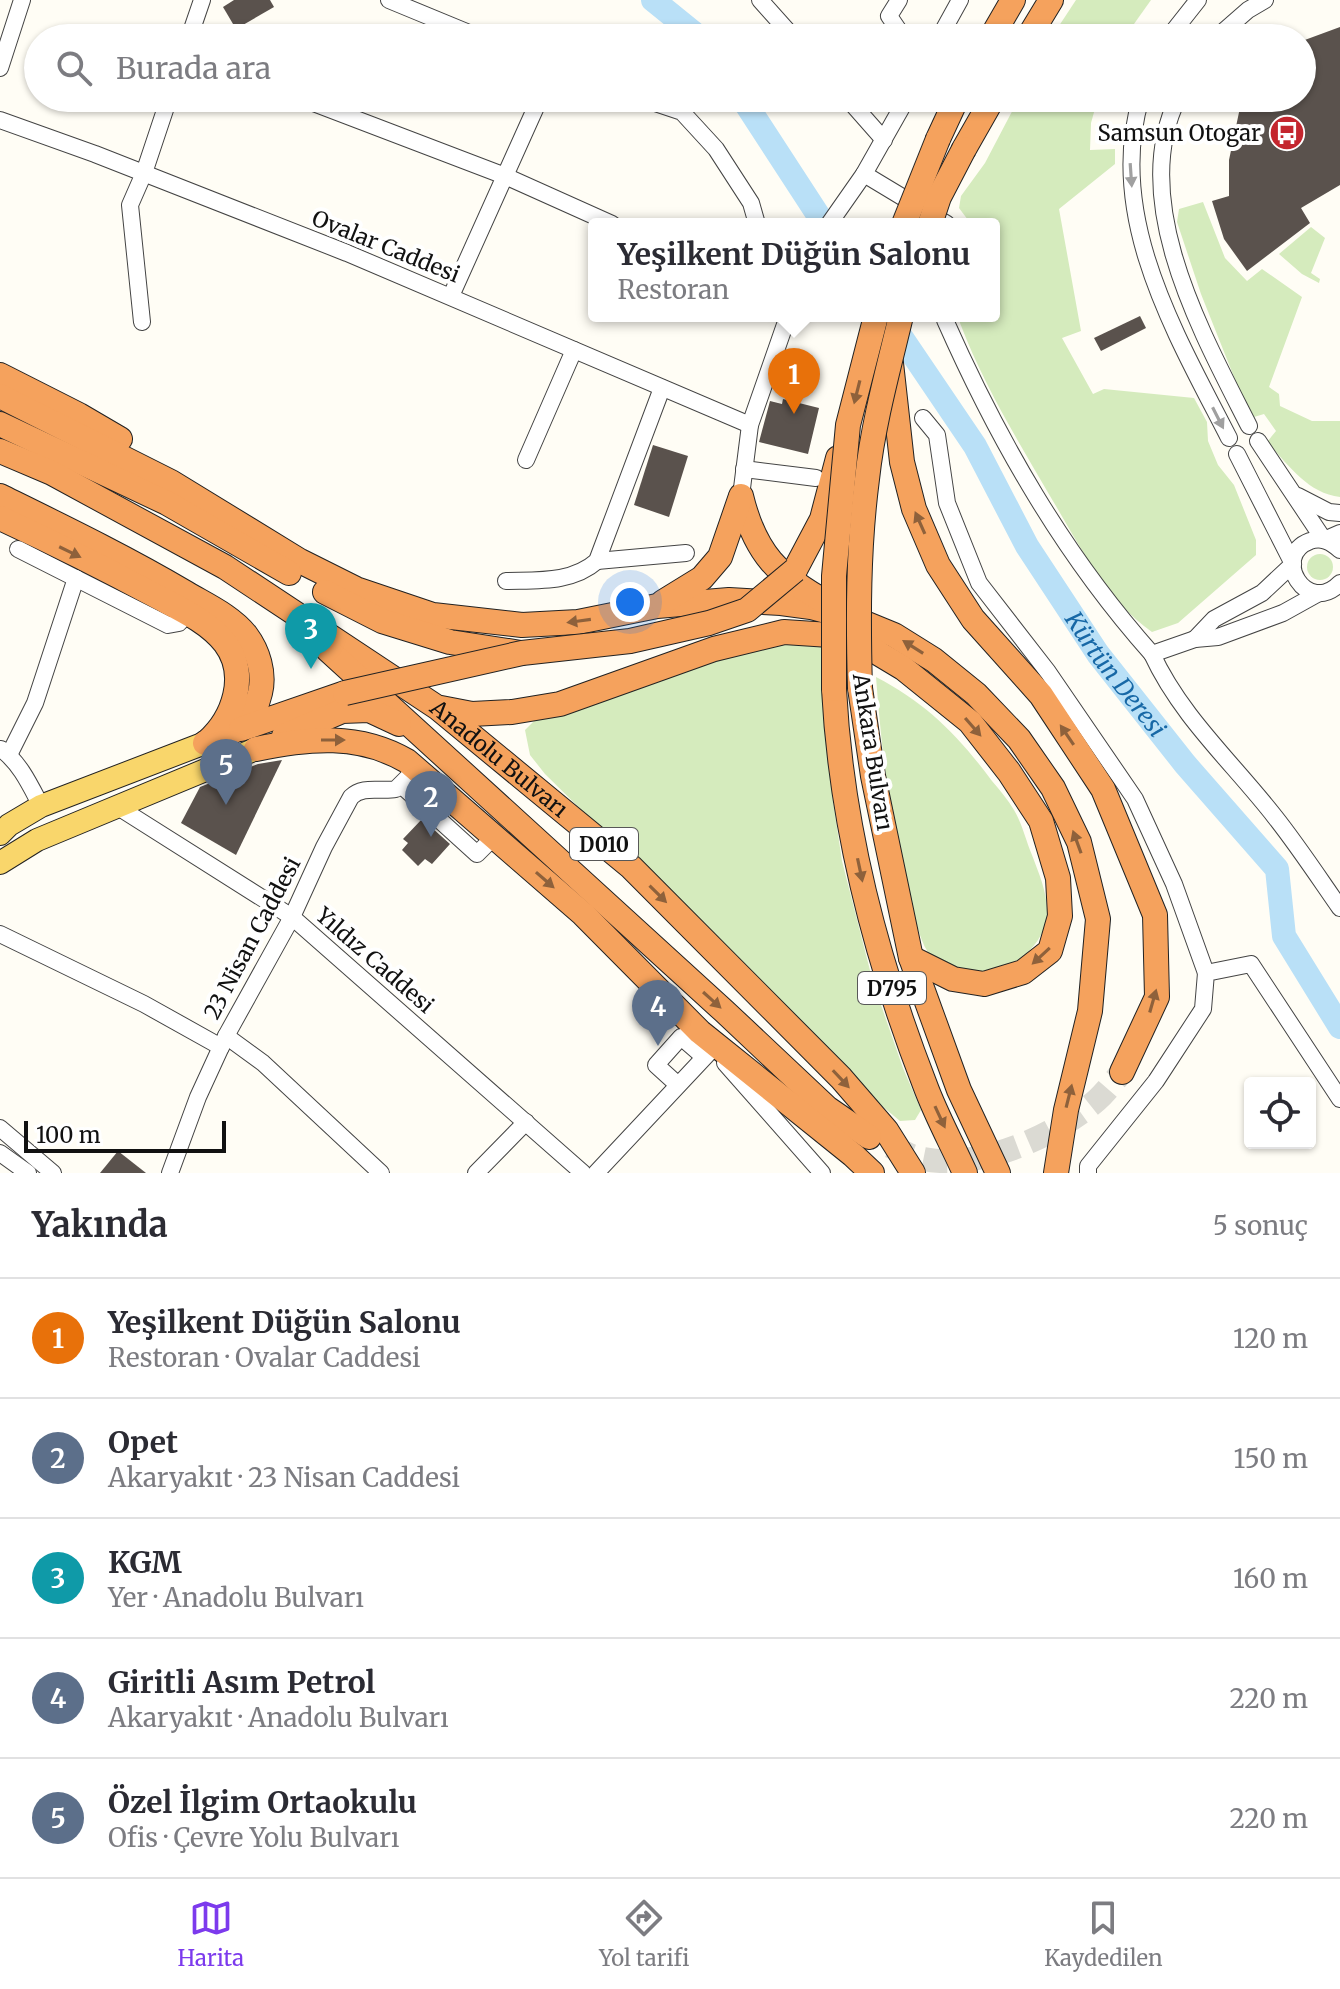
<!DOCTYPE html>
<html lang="tr">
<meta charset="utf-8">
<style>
body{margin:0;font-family:Merriweather,serif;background:#f7f7f7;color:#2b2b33}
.controls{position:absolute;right:24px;bottom:24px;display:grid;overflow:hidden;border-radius:8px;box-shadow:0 2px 6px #0004}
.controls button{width:72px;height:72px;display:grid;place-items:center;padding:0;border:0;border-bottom:2px solid #e1e1e2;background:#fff;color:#2b2b33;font:40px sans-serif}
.scale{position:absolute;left:24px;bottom:20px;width:202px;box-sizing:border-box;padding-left:8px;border:4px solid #111;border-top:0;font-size:22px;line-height:28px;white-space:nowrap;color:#111;-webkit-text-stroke:6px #fff;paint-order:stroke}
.you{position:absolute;left:630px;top:602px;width:28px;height:28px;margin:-20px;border:6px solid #fff;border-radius:50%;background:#1a73e8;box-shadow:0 0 0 12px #1a73e833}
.badge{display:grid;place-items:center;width:52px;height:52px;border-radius:50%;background:#7c3aed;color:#fff;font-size:26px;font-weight:700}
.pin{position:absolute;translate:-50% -66px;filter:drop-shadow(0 2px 4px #0008)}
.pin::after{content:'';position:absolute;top:42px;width:28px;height:24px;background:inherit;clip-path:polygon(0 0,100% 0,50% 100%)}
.popup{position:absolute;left:588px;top:218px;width:412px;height:104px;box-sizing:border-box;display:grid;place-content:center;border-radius:8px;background:#fff;filter:drop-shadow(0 2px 6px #0005);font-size:26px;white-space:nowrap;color:#7c7c81}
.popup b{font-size:30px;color:#2b2b33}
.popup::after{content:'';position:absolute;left:50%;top:100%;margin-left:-16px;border:16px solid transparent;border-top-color:#fff}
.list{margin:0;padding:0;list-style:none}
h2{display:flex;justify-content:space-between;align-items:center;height:104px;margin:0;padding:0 32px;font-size:34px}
h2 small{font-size:26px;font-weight:400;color:#7c7c81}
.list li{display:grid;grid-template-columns:52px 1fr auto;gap:24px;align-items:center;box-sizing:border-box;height:120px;padding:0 32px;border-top:2px solid #e1e1e2}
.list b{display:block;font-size:30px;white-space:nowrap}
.list p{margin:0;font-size:26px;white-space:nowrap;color:#7c7c81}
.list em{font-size:26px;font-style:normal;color:#7c7c81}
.icon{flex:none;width:44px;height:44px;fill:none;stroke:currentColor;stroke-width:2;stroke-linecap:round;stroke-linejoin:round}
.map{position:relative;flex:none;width:1340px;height:1173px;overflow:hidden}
.search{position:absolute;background:#fff;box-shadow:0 2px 6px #0004;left:24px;right:24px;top:24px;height:88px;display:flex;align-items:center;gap:20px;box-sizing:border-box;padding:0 28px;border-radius:44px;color:#7c7c81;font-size:30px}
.sheet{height:704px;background:#fff}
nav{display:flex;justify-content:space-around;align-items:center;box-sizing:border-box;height:112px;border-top:2px solid #e1e1e2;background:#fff;font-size:22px;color:#7c7c81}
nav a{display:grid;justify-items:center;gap:4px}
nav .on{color:#7c3aed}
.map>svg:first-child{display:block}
</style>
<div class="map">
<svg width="1340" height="1173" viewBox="0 0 1340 1173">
<rect width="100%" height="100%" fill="#fffdf5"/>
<g fill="#d5ebbd">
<path d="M1076,0h75l-27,38h-73z"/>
<path d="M1019,98h79l-7,25 -1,27 25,-1v15l-56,45 22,122 -19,7 31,56 11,-5 90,9 13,24 1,19 10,24 16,20 22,55v15l-78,68 -26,9c-47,-33 -73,-88 -102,-136 -33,-57 -67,-112 -90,-173l-1,-7h35v-92h-23l-12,-16 2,-12 24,-33z"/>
<path d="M1203,202l22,56 22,23 15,-12 40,28 -33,90 10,7 1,12 32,15h28v76c-33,-4 -52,-33 -73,-55l9,-11 -12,-17 -10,3 -16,-30 -37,-93 -24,-72 2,-13z"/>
<path d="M1311,227l14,11 -14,35 9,6 -1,4 -17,-9 -23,-20z"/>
<circle cx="1320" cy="567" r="13"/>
<path d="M782,638l44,10 6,146 10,67 31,121 30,86 18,42 -6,10 -15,1 -24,-20 -331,-327 -15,-19 -5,-25 14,-14z"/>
<path d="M876,677c50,26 82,58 116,104 8,9 16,19 22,29 8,13 12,31 18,45 7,19 16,39 15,59 -4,52 -82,80 -116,42 -10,-11 -14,-32 -18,-45 -22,-77 -31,-155 -37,-234z"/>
</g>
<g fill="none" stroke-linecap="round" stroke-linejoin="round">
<g stroke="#b9e0f7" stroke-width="24">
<path d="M653,0l47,38"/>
<path d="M742,98l82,126"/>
<path id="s1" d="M889,319l86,127 52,100 71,108 87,110 92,105 7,67 56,91"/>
</g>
</g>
<g fill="#5a524d">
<path d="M234,0h36l4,7 -38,22 -13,-22z"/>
<path d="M1340,27v158l-39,23 9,15 -63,48 -23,-32 -12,-38 17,-5v-36l13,-62h60v-57z"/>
<path d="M1140,316l6,12 -45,23 -7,-13z"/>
<path d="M783,399l36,9 -11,46 -49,-12 11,-41 12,3z"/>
<path d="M653,445l35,11 -19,61 -35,-12z"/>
<path d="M282,760l-46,95 -55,-32 19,-36 58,-23z"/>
<path d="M422,819l28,25 -18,20 -7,-5 -7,7 -16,-16 6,-7 -5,-4z"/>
<path d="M118,1151l28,22h-46z"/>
</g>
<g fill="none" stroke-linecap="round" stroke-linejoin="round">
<path stroke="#dbdad3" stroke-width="24" stroke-dasharray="24 12" stroke-linecap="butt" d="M890,1146c9,4 19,10 29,12 57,14 135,-21 178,-58 9,-8 17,-19 25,-28"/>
<defs>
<g id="minor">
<path d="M389,0l92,38"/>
<path d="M760,0l34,38"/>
<path d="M899,0l-10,16 15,22"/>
<path d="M189,38l13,-38"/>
<path d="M939,38l21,-38"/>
<path d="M1168,38l30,-38"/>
<path d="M1216,38l32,-28 17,-10"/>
<path d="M0,68l22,-68"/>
<path d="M640,98l42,14 34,37 35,54 6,21"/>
<path d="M847,98l37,42"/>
<path d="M1141,98c-36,119 36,238 88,340"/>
<path d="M1178,98c-51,103 25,237 71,328"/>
<path d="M311,102l194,74 107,48"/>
<path d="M0,120l95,34 252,99 403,172"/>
<path d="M864,174l83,50"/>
<path d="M829,224l35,-50 43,-76"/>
<path d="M451,296l89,-198"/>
<path d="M946,316l-1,4c54,122 119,235 207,334l43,-15 23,-2 65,-24 36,-20"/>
<path d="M142,322l-12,-117 14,-32 25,-75"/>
<path d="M923,418l14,17 10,68 32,80 69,89 87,127 39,85 32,89"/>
<path d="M1258,441l66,99 16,-7"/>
<path d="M526,460l48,-110"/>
<path d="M744,469l72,9"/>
<path d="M741,496l9,-71 38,-109"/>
<path d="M1298,496l31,16 11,1"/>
<path d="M18,549l150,76 11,-2 8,-10"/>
<path d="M1340,550c-9,-8 -18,-13 -30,-9 -40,15 -3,76 30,42"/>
<path d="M597,561l89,-8"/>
<path d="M506,581c32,-1 66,2 91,-20l65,-173"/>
<path d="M1195,639l19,-20 48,-26 31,-29 -56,-110"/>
<path d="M1152,654c29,63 82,110 123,163 23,29 44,61 65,91"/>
<path d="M1,749c19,14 29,36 40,57"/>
<path d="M9,755l26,-52 41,-125"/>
<path d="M401,785l76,69 18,-18"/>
<path d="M118,807l174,110 291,256"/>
<path d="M0,934l144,70 77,43"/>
<path d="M226,1036l37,27 118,110"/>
<path d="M725,1063l97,110"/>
<path d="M678,1085l-22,-20 25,-28 23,20"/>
<path d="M0,1128l53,45"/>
<path d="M0,1153l28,20"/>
<path d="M170,1173l28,-76 28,-61 66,-119 32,-70 27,-50c12,-12 29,-5 45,-8l20,-20"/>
<path d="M476,1173l50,-51"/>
<path d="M596,1173l121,-129"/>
<path d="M1088,1173v-7l68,-85 47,-72 3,-36 45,-9 89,135"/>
</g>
<g id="major">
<path d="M0,834l9,-9 32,-19 164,-63"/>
<path d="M0,863l37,-23 219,-91"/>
</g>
<g id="highway">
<path d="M991,38l22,-38"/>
<path d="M1028,38l23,-38"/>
<path d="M938,139l19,-41"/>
<path d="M964,149l29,-51"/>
<path d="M891,363l11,99 12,47 24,56 35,54 68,76 62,94 52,126 2,82 -35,75"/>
<path d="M0,375l79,40 41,24"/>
<path d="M0,396l171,86 129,79 56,28 77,26 89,10 56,-3 79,-16 72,-6 52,3 30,4 44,12 39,16 40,25 42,34 43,45 34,49 26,54 19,77 -8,92 -24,99 -10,63"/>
<path d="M0,424l167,79 122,70"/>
<path id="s2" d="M0,451l52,22 173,94 213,141 193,159 210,211 45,52 27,43"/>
<path d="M0,496c63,31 125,61 186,97 20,12 45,23 60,42 12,16 19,38 14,58 -7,31 -26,41 -55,50"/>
<path d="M741,496c14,58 37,80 88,108"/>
<path d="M0,518c52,24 104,50 154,77 24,13 54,26 71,48 24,32 9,75 -18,99"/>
<path d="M795,570l27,-51 16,-61"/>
<path d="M325,592l57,29 68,21 71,11"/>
<path d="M663,602l39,-24 18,-21 20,-58"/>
<path d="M328,650l396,361 103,97 42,29"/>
<path d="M860,688l13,88 38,182 48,132 39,83"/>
<path d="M834,689c7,135 42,270 91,396 11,30 27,59 40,88"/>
<path d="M441,708l31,6 40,-2 48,-8 154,-55 70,-17 46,3 38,12 35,21 67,54 39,50 32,49 17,57 2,38 -10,35 -27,21 -39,12 -31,-5 -42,-21"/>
<path d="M241,729l104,-36"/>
<path d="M284,736l58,-25 27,-1 30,14"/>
<path d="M256,749c53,-11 103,-16 151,12l176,153 117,118 153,123 19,18"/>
</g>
</defs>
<use href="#minor" stroke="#444" stroke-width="18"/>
<use href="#major" stroke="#222" stroke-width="24"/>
<use href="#highway" stroke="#222" stroke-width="26"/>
<use href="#minor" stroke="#fff" stroke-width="16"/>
<use href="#major" stroke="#f9d66b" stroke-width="22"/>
<use href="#highway" stroke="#f5a25d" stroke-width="24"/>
<defs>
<g id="highway-bridge">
<path d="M904,224l34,-85"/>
<path d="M930,224l9,-27 25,-48"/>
<path d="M860,688c-2,-70 -2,-140 7,-209 6,-55 21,-109 34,-163"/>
<path d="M834,689v-113l14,-151 28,-109"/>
<path d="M345,693l177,-40 108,-12 79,-18 38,-13 48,-40"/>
</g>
</defs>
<use href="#highway-bridge" stroke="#222" stroke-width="26" stroke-linecap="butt"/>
<use href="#highway-bridge" stroke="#f5a25d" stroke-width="24"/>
</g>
<defs><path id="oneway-solid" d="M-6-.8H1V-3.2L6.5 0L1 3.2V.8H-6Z" transform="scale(2)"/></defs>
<g fill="#a0a0a0">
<use href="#oneway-solid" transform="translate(1131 175) rotate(86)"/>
<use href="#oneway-solid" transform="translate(1218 418) rotate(63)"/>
</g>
<g fill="#8e613b">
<use href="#oneway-solid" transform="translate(857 392) rotate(104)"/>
<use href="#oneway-solid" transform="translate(920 523) rotate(-114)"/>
<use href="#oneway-solid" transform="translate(70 552) rotate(26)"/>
<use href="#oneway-solid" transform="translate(579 621) rotate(172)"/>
<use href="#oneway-solid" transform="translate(913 647) rotate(-148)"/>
<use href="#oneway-solid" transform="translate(973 727) rotate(49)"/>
<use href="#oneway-solid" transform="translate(1067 735) rotate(-124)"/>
<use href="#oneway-solid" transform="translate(333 740)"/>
<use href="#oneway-solid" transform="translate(1077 842) rotate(-110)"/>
<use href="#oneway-solid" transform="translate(860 870) rotate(78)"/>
<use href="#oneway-solid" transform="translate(545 880) rotate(41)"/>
<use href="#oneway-solid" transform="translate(658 894) rotate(45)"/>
<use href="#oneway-solid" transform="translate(1041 956) rotate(137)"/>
<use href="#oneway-solid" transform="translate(712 1000) rotate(42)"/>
<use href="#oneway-solid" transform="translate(1153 1001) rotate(-74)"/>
<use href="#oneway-solid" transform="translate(841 1079) rotate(47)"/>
<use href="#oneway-solid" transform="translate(1069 1096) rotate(-76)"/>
<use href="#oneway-solid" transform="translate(940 1117) rotate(65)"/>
</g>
<defs>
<symbol id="bus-disc" viewBox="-11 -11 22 22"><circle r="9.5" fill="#c4262e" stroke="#fff"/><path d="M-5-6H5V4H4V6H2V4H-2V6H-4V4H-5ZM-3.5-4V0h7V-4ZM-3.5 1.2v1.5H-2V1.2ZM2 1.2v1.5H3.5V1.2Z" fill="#fff"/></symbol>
</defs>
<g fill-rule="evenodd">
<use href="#bus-disc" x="1267" y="113" width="40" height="40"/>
</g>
<g text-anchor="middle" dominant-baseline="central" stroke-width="8" stroke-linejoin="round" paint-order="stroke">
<g fill="#fff" stroke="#585858" stroke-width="2">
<rect x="570" y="828" width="68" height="32" rx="6"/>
<rect x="858" y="972" width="68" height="32" rx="6"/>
</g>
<g font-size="20" font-weight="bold" fill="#111">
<text x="604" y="844">D010</text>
<text x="892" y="988">D795</text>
</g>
<g font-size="22" fill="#111" stroke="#fff" text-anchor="end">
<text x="1261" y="133">Samsun Otogar</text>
</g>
<g font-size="22" fill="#111" stroke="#fff">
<text transform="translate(386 246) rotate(22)">Ovalar Caddesi</text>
<text transform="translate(873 752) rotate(81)">Ankara Bulvarı</text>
<text stroke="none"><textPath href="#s2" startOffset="588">Anadolu Bulvarı</textPath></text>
<text transform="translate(252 938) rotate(-62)">23 Nisan Caddesi</text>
<text transform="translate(375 960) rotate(41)">Yıldız Caddesi</text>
</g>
<g font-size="24" font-style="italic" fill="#1768a6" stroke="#fff">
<text stroke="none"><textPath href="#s1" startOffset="422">Kürtün Deresi</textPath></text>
</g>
</g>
</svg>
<div class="controls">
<button><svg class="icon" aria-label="locate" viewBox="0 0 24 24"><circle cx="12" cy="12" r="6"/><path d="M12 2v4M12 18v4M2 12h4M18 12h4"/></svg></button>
</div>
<div class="scale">100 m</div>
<div class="you"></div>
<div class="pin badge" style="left:794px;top:414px;background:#e8710a">1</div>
<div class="popup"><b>Yeşilkent Düğün Salonu</b>Restoran</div>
<div class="pin badge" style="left:431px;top:837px;background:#5c6f8a">2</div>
<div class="pin badge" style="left:311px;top:669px;background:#0f9aa8">3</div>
<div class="pin badge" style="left:658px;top:1046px;background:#5c6f8a">4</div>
<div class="pin badge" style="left:226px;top:805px;background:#5c6f8a">5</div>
<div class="search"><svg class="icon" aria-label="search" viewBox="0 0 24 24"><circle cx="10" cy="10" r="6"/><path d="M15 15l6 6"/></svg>Burada ara</div>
</div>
<section class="sheet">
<h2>Yakında<small>5 sonuç</small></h2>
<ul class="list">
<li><span class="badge" style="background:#e8710a">1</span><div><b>Yeşilkent Düğün Salonu</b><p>Restoran · Ovalar Caddesi</p></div><em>120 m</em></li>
<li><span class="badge" style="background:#5c6f8a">2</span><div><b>Opet</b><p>Akaryakıt · 23 Nisan Caddesi</p></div><em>150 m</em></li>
<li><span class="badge" style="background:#0f9aa8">3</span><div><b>KGM</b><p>Yer · Anadolu Bulvarı</p></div><em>160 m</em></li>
<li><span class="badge" style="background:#5c6f8a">4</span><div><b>Giritli Asım Petrol</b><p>Akaryakıt · Anadolu Bulvarı</p></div><em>220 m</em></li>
<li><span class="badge" style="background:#5c6f8a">5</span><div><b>Özel İlgim Ortaokulu</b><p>Ofis · Çevre Yolu Bulvarı</p></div><em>220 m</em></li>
</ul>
</section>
<nav>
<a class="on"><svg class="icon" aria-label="map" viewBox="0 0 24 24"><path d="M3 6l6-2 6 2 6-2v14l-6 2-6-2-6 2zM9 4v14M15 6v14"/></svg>Harita</a>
<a><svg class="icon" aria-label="directions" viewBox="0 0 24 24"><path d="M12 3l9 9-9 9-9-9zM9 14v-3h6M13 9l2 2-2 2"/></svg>Yol tarifi</a>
<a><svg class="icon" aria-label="saved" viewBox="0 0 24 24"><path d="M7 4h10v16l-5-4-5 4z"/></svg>Kaydedilen</a>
</nav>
